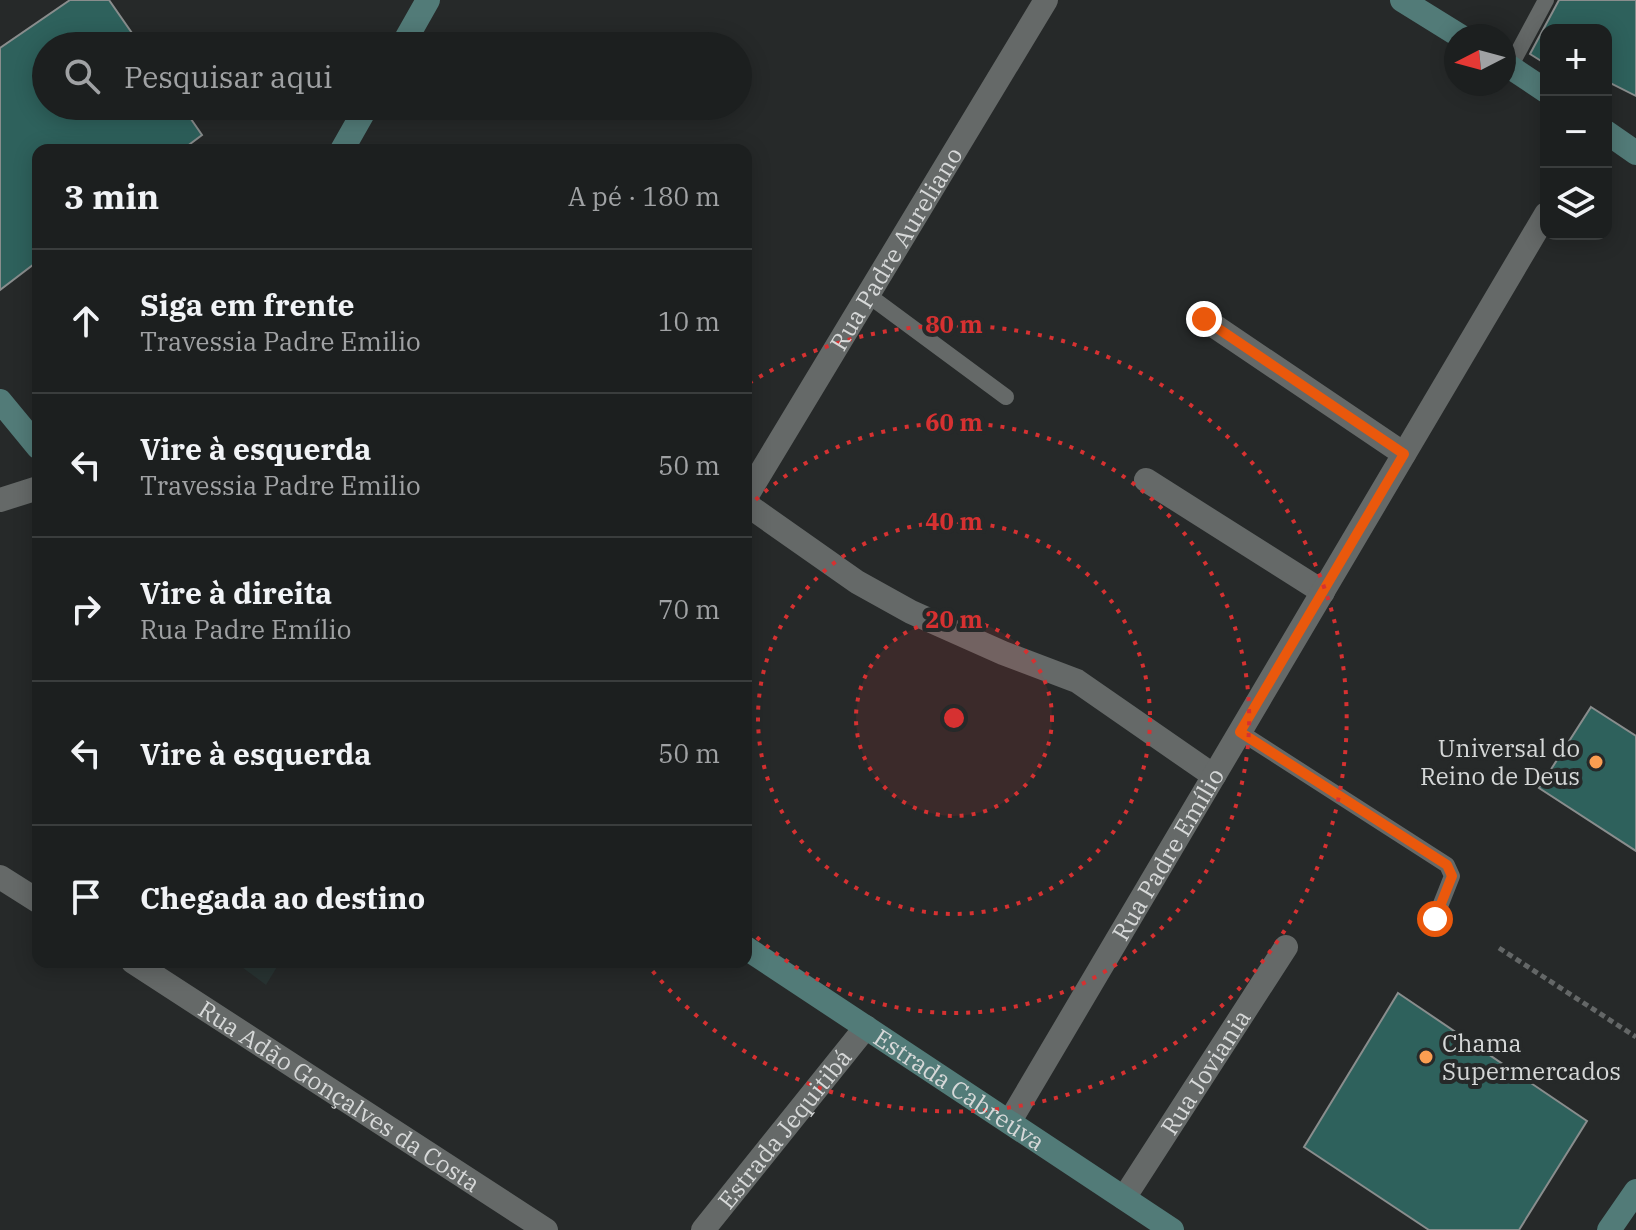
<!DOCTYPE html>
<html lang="pt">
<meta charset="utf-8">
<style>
body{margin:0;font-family:"IBM Plex Serif",serif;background:#292c2c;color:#f1f3f6}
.controls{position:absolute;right:24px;top:24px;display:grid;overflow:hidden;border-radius:16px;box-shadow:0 4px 20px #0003}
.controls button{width:72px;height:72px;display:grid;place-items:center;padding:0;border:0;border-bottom:2px solid #3a3d3d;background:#1c1f1f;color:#f1f3f6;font:40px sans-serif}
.compass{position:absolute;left:1444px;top:24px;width:72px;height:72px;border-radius:50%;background:#1c1f1f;box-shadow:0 4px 20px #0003;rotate:264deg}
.stop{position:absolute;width:24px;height:24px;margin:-18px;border:6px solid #ea580c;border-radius:50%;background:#fff}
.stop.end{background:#ea580c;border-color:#fff;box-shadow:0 2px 8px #0008}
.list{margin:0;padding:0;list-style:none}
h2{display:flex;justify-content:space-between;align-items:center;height:104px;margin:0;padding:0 32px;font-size:34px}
h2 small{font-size:26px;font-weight:400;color:#a0a2a4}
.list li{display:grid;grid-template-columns:52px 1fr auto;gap:24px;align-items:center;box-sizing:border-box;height:144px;padding:0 32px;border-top:2px solid #3a3d3d}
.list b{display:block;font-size:30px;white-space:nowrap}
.list p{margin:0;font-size:26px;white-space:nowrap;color:#a0a2a4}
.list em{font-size:26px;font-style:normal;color:#a0a2a4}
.icon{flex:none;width:44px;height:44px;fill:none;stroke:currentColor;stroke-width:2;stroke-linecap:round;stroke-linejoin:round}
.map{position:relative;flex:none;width:1636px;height:1230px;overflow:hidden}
.search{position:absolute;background:#1c1f1f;box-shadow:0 4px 20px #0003;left:32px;top:32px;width:720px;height:88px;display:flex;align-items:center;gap:20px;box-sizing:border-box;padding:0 28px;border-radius:44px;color:#a0a2a4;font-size:30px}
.panel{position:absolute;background:#1c1f1f;box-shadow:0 4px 20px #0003;left:32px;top:144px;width:720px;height:824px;border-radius:16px}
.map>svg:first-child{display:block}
</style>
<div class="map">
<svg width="1636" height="1230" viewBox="0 0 1636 1230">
<rect width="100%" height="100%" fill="#262929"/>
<path fill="#283332" d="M235,962h45l-14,23z"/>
<g fill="#2e615c" stroke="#898d8d" stroke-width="2">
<path d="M70,0h39l32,46h-95v60h136l20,29 -20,15h-144v111l-38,29v-242z"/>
<path d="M1559,0h77v96l-30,-15v-51h-60v34l-16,-10z"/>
<path d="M1591,707l45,29v115l-97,-63z"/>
<path d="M1398,993l189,128 -68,109h-90l-125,-83z"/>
</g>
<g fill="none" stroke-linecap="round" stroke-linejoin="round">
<path stroke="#646767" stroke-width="5" stroke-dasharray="6 4" stroke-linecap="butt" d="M1499,948l137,89"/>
<g stroke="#656968" stroke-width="16">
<path d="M1510,67l36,-67"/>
<path d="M868,295l138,102"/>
<path d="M1240,732l207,133 5,11 -17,43"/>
</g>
<g stroke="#656968" stroke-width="24">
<path d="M1204,319l200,135"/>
<path d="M1146,480l177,112"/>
<path id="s1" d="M746,497l300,-497"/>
<path d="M0,500l38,-12"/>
<path d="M746,504l111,78 54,30 92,41 74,28 137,95"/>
<path d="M0,877l38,24"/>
<path id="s2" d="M133,962l413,268"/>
<path id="s3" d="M1010,1121l536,-907"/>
<path id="s4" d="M1124,1198l162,-251"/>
<path id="s5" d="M703,1230l163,-203"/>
</g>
<g stroke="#527b78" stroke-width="24">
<path d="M1402,0l58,36"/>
<path d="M402,46l26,-46"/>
<path d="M1504,63l42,28"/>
<path d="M1606,132l30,21"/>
<path d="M342,150l25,-44"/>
<path d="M0,401l38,46"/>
<path id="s6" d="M746,948l426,282"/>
<path d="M1609,1230l27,-39"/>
</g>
</g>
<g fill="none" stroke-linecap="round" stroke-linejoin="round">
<path stroke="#ea580c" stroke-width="10" d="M1204,319l200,135 -164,278 207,133 5,11 -17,43"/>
</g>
<circle cx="954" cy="718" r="98" fill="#d63131" fill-opacity=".12"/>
<g fill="none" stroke="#d63131" stroke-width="4" stroke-dasharray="4 8">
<circle cx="954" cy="718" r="98"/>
<circle cx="954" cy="718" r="196"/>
<path d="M747 508A295 295 0 1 1 747 928"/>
<path d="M749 383A393 393 0 1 1 646 963"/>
</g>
<g fill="#fb9e51" stroke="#262929" stroke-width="3">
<circle cx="1596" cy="762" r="8"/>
<circle cx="1426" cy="1057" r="8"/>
</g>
<g text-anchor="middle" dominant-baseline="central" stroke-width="8" stroke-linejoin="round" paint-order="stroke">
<g font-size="24" fill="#d6d8d8" stroke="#262929">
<text stroke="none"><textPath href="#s1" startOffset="290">Rua Padre Aureliano</textPath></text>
<text stroke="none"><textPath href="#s3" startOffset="310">Rua Padre Emílio</textPath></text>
<text stroke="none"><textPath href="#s4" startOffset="150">Rua Joviania</textPath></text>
<text stroke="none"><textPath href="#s6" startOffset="256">Estrada Cabreúva</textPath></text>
<text stroke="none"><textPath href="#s2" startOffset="246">Rua Adão Gonçalves da Costa</textPath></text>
<text stroke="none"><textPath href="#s5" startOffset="130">Estrada Jequitibá</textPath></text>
</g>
<g font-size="24" fill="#d6d8d8" stroke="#262929" text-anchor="end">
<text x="1580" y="748">Universal do<tspan x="1580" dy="28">Reino de Deus</tspan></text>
<text x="1442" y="1043" text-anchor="start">Chama<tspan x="1442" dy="28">Supermercados</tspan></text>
</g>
</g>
<circle cx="954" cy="718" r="12" fill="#d63131" stroke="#262929" stroke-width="4"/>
<g font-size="24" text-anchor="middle" font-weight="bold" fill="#d63131" stroke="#262929" stroke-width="8" stroke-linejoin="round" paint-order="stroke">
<text x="954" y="333">80 m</text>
<text x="954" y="431">60 m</text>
<text x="954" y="530">40 m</text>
<text x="954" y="628">20 m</text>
</g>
</svg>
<div class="controls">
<button>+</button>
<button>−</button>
<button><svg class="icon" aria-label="layers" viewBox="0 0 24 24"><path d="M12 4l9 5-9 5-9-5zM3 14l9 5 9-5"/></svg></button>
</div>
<svg class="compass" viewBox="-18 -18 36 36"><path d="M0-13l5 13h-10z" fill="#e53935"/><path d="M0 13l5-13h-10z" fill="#a0a2a4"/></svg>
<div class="stop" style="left:1435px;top:919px"></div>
<div class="stop end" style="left:1204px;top:319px"></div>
<div class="search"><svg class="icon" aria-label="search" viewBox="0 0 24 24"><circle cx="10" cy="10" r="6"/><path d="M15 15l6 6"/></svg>Pesquisar aqui</div>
<section class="panel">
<h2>3 min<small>A pé · 180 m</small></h2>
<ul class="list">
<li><svg class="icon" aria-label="ahead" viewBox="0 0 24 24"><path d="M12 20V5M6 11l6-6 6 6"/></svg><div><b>Siga em frente</b><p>Travessia Padre Emilio</p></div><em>10 m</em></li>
<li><svg class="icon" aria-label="left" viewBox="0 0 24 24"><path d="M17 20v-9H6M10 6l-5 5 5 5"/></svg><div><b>Vire à esquerda</b><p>Travessia Padre Emilio</p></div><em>50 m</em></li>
<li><svg class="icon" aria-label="right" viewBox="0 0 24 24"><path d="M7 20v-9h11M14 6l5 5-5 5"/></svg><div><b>Vire à direita</b><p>Rua Padre Emílio</p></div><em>70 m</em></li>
<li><svg class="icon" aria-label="left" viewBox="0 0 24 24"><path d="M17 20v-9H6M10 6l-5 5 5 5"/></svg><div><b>Vire à esquerda</b></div><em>50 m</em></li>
<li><svg class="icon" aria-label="arrive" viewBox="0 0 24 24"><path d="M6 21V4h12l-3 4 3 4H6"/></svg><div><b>Chegada ao destino</b></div></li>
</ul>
</section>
</div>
